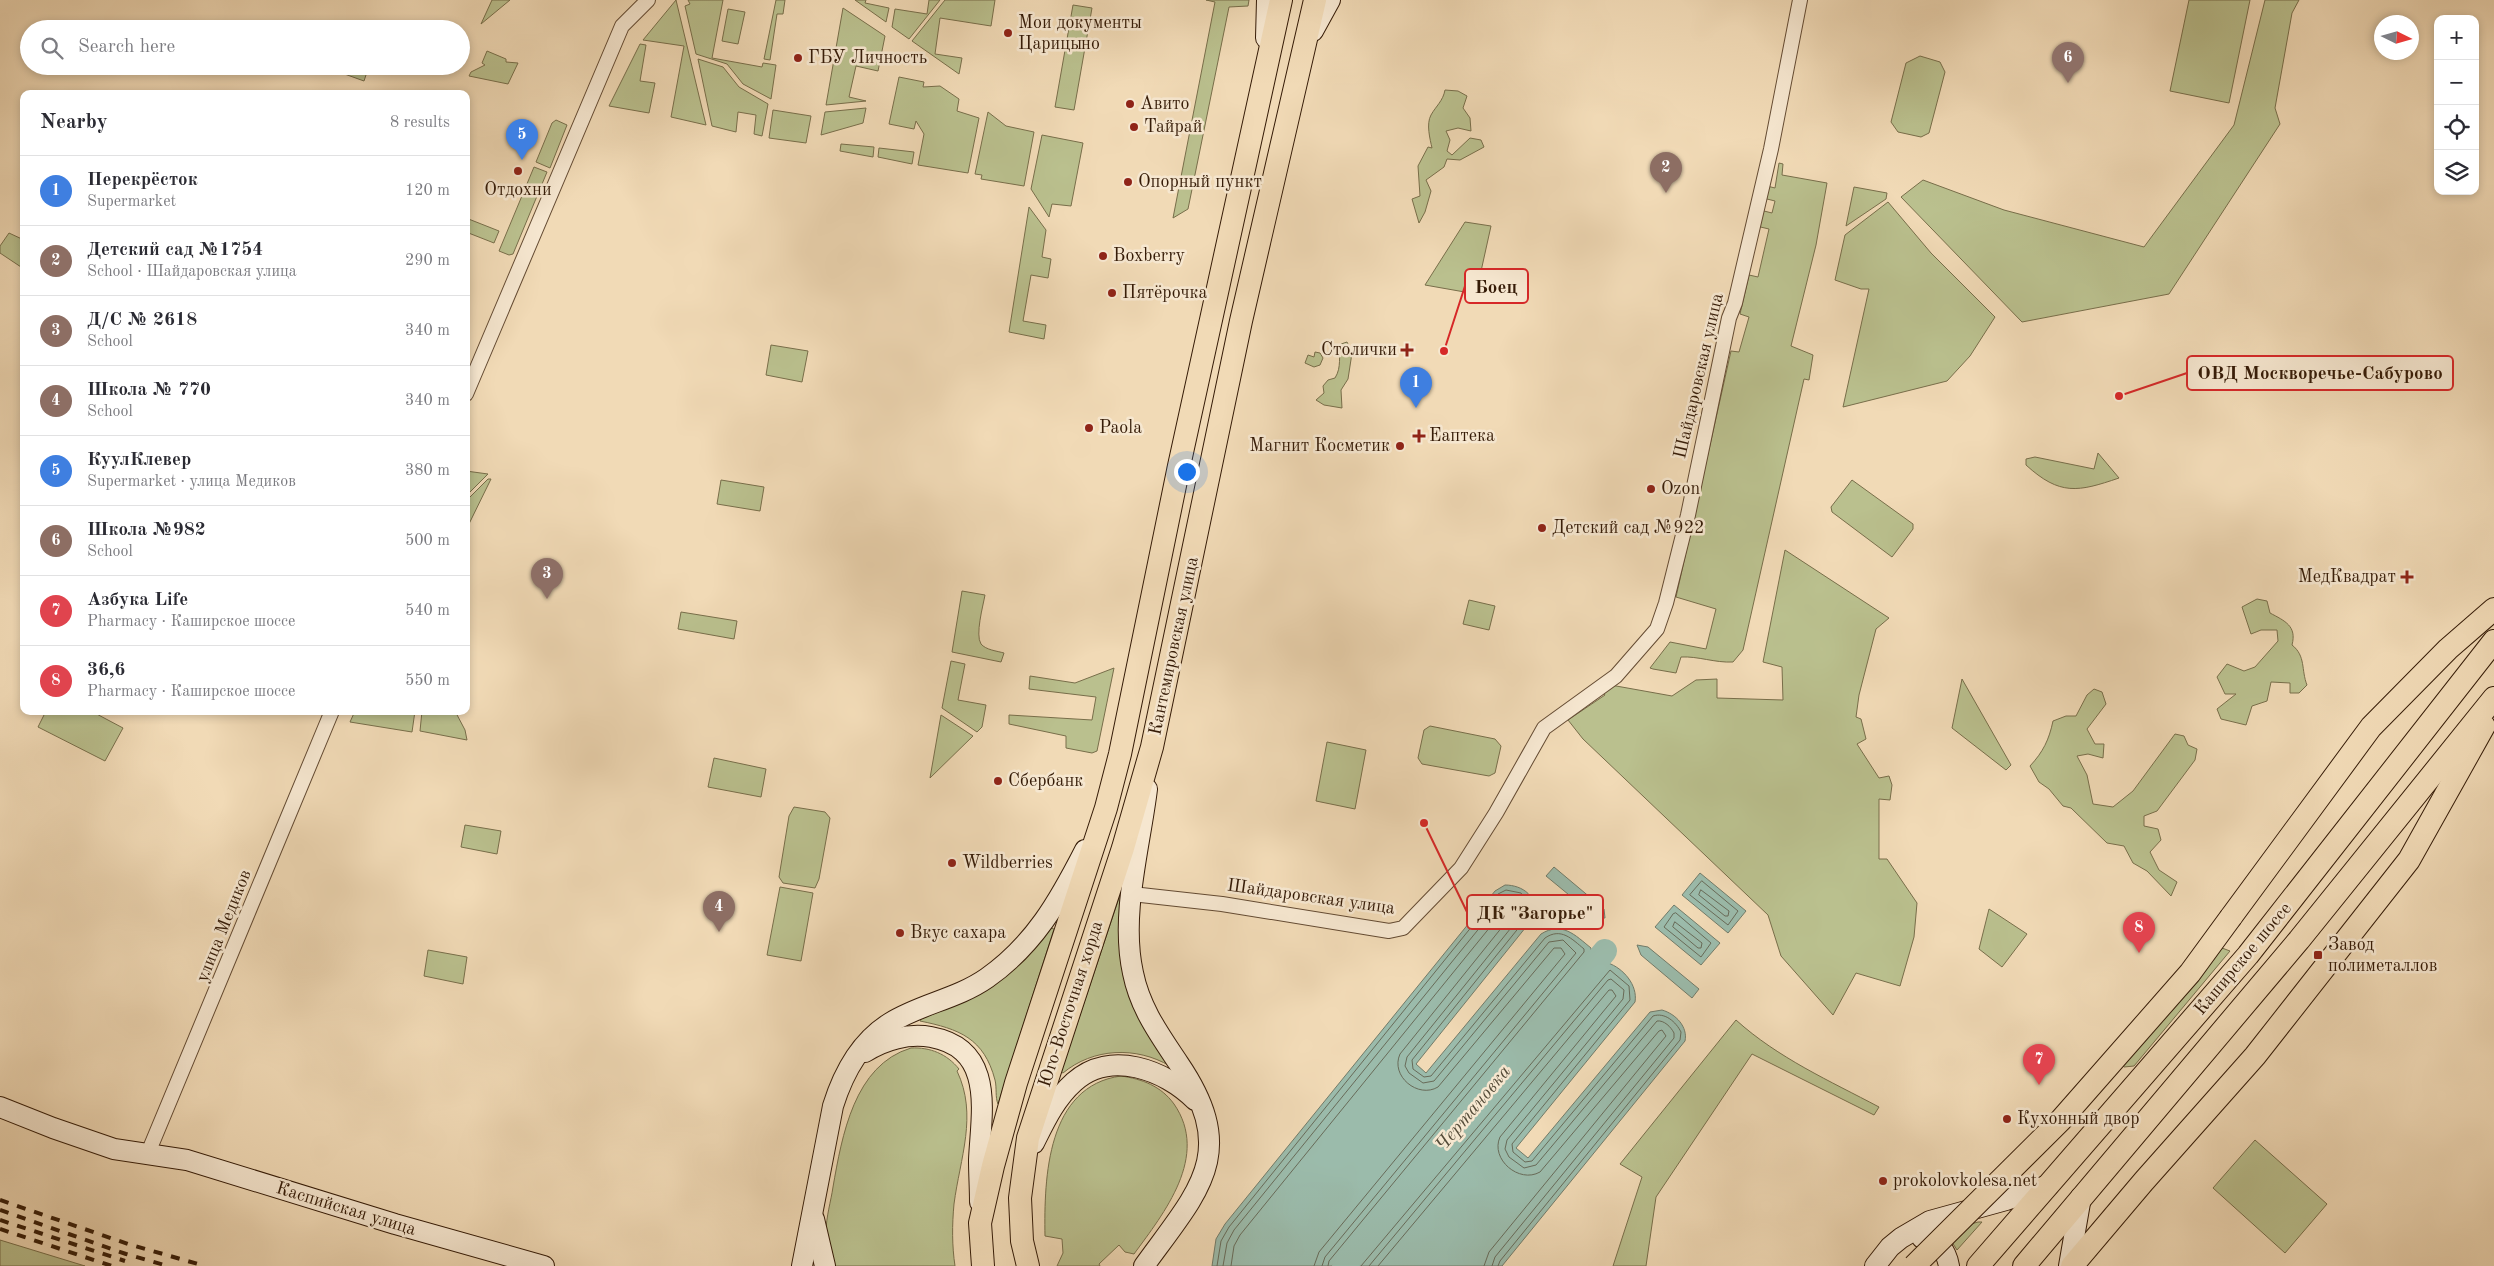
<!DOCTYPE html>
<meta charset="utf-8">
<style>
body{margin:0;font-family:"Old Standard TT",serif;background:#f2f2f3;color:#2b2b33}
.controls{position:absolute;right:15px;top:15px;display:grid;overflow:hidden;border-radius:10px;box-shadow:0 2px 8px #0003}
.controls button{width:45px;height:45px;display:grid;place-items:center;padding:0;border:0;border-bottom:1px solid #e1e1e2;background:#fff;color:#2b2b33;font:25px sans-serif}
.compass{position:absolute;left:2374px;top:15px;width:45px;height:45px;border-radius:50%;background:#fff;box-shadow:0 2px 8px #0003;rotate:95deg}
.you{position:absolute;left:1186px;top:471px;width:18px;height:18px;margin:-12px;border:4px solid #fff;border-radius:50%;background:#1a73e8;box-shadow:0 0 0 8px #1a73e833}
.badge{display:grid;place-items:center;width:32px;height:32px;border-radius:50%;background:#2563eb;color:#fff;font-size:16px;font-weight:700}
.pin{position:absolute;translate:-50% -41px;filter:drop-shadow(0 1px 2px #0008)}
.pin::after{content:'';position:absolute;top:26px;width:18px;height:15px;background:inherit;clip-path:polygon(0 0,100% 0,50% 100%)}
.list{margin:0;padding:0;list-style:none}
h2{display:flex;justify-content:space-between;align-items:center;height:65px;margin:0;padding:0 20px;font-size:21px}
h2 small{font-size:16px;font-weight:400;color:#7c7c81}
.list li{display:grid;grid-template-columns:32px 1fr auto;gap:15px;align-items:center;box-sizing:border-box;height:70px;padding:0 20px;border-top:1px solid #e1e1e2}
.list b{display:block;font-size:19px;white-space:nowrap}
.list p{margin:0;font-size:16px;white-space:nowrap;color:#7c7c81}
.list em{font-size:16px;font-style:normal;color:#7c7c81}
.icon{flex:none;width:28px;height:28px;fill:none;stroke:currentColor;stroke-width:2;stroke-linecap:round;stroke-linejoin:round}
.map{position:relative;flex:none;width:2494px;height:1266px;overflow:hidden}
.search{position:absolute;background:#fff;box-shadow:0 2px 8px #0003;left:20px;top:20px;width:450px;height:55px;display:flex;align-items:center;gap:12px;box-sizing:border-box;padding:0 18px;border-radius:28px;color:#7c7c81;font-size:19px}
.panel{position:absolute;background:#fff;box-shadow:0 2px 8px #0003;left:20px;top:90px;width:450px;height:625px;border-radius:10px}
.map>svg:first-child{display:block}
</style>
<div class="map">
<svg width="2494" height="1266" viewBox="0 0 2494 1266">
<rect width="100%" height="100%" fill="#f1dab6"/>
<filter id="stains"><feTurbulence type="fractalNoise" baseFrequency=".004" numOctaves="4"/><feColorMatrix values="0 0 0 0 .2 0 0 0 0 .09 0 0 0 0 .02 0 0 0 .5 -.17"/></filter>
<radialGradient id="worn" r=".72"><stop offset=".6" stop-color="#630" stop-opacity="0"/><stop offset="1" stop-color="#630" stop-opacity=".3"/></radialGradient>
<g fill="#bac08e" stroke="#786e4a">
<path d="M492,0h18l-29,24z"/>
<path d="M676,0l30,125 -35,-8 13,-71 -41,-6z"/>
<path d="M688,0h35l-11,58 50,9 1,-4 13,2 -5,34 -28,-15 -16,-20 -31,-10 -11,-48 5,-2z"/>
<path d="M776,0h9l-2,14h-6l-7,46 -6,-1z"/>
<path d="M855,0h11l-1,3 24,5 -3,14z"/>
<path d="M929,0h11l-31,39 -17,-12 3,-18 32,5z"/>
<path d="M945,0h50l-4,26 -51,-8 -5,36 27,4 -3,16 -47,-33z"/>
<path d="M1206,0h43l-1,6 -19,1 -41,202 -15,9 42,-216z"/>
<path d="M2189,0h61l-21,103 -59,-12z"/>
<path d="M2265,0h34l-7,13 -17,95 5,16 -111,170 -147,28 -121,-125 22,-17 81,30 140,37 90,-122z"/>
<path d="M1073,5l19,3 -18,102 -19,-3z"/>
<path d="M843,8l42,28 -7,35 -22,-5 -7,31 17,4 -40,4z"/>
<path d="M728,9l17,3 -7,32 -16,-3z"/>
<path d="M640,44l6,1 -6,36 15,2 -6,30 -40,-7z"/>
<path d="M487,51l19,8v3l12,1 -10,21 -39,-8 2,-4 14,-7 -3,-2z"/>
<path d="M1920,56l20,6 5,10 -16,61 -8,4 -23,-5 -7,-10 15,-59z"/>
<path d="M698,59l25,8 16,20 29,17 -6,32 -8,-2 2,-19 -18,-3 -2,20 -24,-6z"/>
<path d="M341,66h28l-5,15 -25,-9z"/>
<path d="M899,77l25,5 -1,5 17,-1 19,13 -2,12 22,7 -11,55 -50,-8 6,-31 -8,-13 -2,8 -25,-5z"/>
<path d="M1445,90l13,1 9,5 -4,12 7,10 1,13 -13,-3 -12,3 4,9 -3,11 5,4 18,-17 11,2 3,7 -24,13 -13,-1 -3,8 -18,13 5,11 -6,21 -6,11 -7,-24 8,-3 -2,-30 10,-19 4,1c-2,-9 -6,-24 -1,-33 5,-9 12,-14 14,-25z"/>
<path d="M866,108l-3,15 -42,12 4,-23z"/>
<path d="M773,110l38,6 -5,27 -37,-5z"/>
<path d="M988,112l18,14 28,6 -10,54 -43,-7 1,-4 -7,-1z"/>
<path d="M556,120l11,5 -17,43 -14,-6 16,-39z"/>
<path d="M1042,135l41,8 -12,63 -19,-2 -3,13 -18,-28z"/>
<path d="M841,144l33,3 -1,10 -33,-6z"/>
<path d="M879,148l35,4 -2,12 -34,-7z"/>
<path d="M1779,163l4,1 -1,11 45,8 -11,62 -25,101 22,9 -4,25 -5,-1 -61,271 -10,12c-18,1 -35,-6 -52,-5l-5,16 -23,-4 -3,-1 20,-26 36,7 10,-40 -40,-12 55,-246 8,1 10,-35 -9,-3 9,-39 9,2 11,-48 -17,-4 4,-16 16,4 3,-12 -16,-4 4,-12 12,3z"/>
<path d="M534,167l13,5 -34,82 -4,1 -10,-4z"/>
<path d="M1854,187l33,6 -1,6 -40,27z"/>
<path d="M1888,202l43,51 64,64 -25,39 -23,25 -104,26 26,-118h-8l-26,-9 10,-45z"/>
<path d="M1029,207l17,23 -4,27 9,2 -3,19 -17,-3 -8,46 23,4 -2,14 -35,-7z"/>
<path d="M466,218l33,13 -5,12 -28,-11z"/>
<path d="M1465,222l26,4 -15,68 -51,-9z"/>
<path d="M9,233l15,7v29l-24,-16v-7z"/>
<path d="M1347,342l5,11 -4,26 -7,11 1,18 -18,-3 -8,-5 8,-7 -1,-7 5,-6 7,-2c7,-11 3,-22 6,-34z"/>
<path d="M771,345l37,6 -6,31 -36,-7z"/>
<path d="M1315,352l5,1 3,5 -3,7 -6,2 -9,-4 3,-8 6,2z"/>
<path d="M2098,453l21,25c-41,14 -59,18 -93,-13v-6l9,-2 59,12z"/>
<path d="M466,471l22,3 -22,22z"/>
<path d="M488,479h3l-25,51v-29z"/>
<path d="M721,480l43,7 -4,24 -43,-7z"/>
<path d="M1852,480l61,44v5l-21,28 -60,-45 -1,-5z"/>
<path d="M1785,550l104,68 -13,11 -17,66 -3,22 5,2 5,20 -9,5 22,34 10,-2 3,9 -2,15 -11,-1v60h8l30,44 -3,34 -14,49 -44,-13 -23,42 -52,-59 -13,-41 -185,-176 -15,-19 37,-25 -3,-4 3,-7 67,12 24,-16 21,-1v19l66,2 -1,-33 -19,-5z"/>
<path d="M962,591l23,4c-2,11 -10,40 -4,49 5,6 16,7 23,9l-3,9 -49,-10z"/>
<path d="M2257,599l10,2 3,12c15,8 27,13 22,32 14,11 9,25 15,40l-8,8h-9v-10l-19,-1 -4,19 -15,5 -6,19 -25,-6 -4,-10 19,-15h-11l-8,-17 10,-13 17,7 11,-4 23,-26 -1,-11h-16l-10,4 -9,-27z"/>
<path d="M1469,600l26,6 -6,24 -26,-6z"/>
<path d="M681,612l56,9 -3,18 -56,-10z"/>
<path d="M951,661l14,3 -7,36 28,5 -4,22 -5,5 -35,-24z"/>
<path d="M1114,668l-17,83 -5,2 -26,-5v-12l-57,-12v-9l83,5 4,-23 -67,-8 1,-13 45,7z"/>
<path d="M1962,679l49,86 -5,5 -54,-42z"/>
<path d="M2094,689l8,3 4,12 -19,25 8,15h9l-1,14 -15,-4 -11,2 10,19 6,29 20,3 20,-16 42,-57 9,2 4,9 9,4 -2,11 -38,51 -13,5v10l14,3 3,11 -11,12 9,18 18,12 -6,14 -24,-25 -14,-8 -9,-17 -17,-3 -36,-35 -8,-2 -14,-17 -10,-7 -9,-16c13,-14 19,-26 23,-45l13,-5h10l11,-21z"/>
<path d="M46,711h45l32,17 -18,33 -67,-34z"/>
<path d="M355,711h60l-3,21 -62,-10z"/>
<path d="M422,711h33l10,19 2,10 -47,-9z"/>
<path d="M941,715l32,21 -43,42z"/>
<path d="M1430,726l65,13 6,7 -6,27 -6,3 -67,-12 -4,-6 6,-28z"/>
<path d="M1327,742l39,8 -11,59 -39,-8z"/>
<path d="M714,758l52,11 -5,28 -53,-10z"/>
<path d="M794,807l31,5 5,6 -11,61 -4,9 -32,-5 -4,-6 10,-61z"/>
<path d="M465,825l36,6 -4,23 -36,-7z"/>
<path d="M1124,883l-3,32 49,151c-34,-20 -77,-18 -107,7l-2,-1z"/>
<path d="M780,887l33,6 -12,68 -34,-6z"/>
<path d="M1989,909l38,25 -25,33 -23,-18z"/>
<path d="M1051,928l3,1 -56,175c-3,-7 -1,-16 -3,-24 -11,-42 -36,-51 -75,-59l1,-2 31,-13 85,-61z"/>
<path d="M2222,948l8,3 -96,115 -10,1 -7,-8z"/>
<path d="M428,950l39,7 -4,27 -39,-8z"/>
<path d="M1736,1020c42,38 94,61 143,87l-5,8 -122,-61 -96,143 -10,69h-33l29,-89 -22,-13z"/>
<path d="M911,1048c19,-1 36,6 48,21l-2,2c21,44 3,87 -3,133 -2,21 -2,42 1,62h-124c-1,-11 -4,-23 -5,-34 0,-15 5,-31 7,-45 9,-51 21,-122 78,-139z"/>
<path d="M1121,1076c21,3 40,10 53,28 36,52 -10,109 -40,150l-9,-2 -6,-7 -20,19 1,2h-43l6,-13 -1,-14 -17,-3c-1,-59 2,-150 76,-160z"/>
<path d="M2255,1140l72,64 -42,49 -72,-65z"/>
<path d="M1978,1222h4l-25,28 -10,-16 3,-4z"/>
<path d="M0,1240l85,26h-85z"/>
</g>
<g fill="#9bbbab" stroke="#727b69">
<path d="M1554,867l50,42 1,9h-8l-51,-42z"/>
<path d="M1700,873l46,38 -18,22 -46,-38z"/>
<path d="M1505,885c18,0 34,12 29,32l-118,147 10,9 115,-139c21,-13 34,1 50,14v4l-259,314h-120l4,-27 9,-15 270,-333z"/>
<path d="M1674,905l46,38 -19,22 -46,-38z"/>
<path d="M1637,945l11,2 51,42 -7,9 -51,-43z"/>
<path d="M1608,963c15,5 30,22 27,39l-119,146 12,10 122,-146 12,-2c14,4 26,17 23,31l-183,225h-148z"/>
</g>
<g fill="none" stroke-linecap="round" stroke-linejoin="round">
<g stroke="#686b59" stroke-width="1">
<path d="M1702,881l36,30 -10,14 -38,-30z"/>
<path d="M1701,890l28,21 -1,5h-3l-26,-21z"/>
<path d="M1676,913l35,30 -10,14 -37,-30 9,-13z"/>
<path d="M1675,922l27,21 -1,5h-3l-25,-21z"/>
<path d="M1217,1266l4,-25 8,-14 269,-333 8,-4 15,3 9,12 -1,10 -117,145 1,9 11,8 7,-1 114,-138c16,-11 27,1 39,11v3l-255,309 -1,5"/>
<path d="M1223,1266l4,-23 7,-13 269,-331 4,-3 10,2 7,9 -1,6 -116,144 -2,9 4,7 14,10 11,-2 115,-139 14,-2 13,13 -251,304 -3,9"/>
<path d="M1231,1266l3,-20 6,-11 268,-330 5,-1 2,7 -115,143c-10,22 18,45 38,33l116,-139h7l4,6 -246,298 -5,14"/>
<path d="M1361,1266l249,-296 19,16 1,14 -118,144 1,8 12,10 7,-1 121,-145c12,-4 23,6 28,16l-1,8 -180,221 -2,5"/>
<path d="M1369,1266l239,-286 3,-1 13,11 -1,9 -116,141 -2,9 4,8 15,11 12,-3 121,-144c7,-1 14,6 17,12v5l-179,219 -3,9"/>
<path d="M1378,1266l231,-276h3l4,6 -116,141c-10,22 19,47 40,35l119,-141 3,-1 4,6 -177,216 -5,14"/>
</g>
<path stroke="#9bbbab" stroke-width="24" d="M1344,1266l261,-315"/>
<defs>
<g id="minor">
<path d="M466,394l156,-368 26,-26"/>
<path d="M1132,894l90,10 167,27 14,-3 58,-60 35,-55 48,-85 72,-52 41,-47 9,-26 22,-88 41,-197 6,-15 36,-154 29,-149"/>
<path d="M148,1153l184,-442"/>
</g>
<g id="secondary">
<path d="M1313,31l17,-31"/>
<path d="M1266,38l1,-38"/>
<path d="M865,1052c19,-12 43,-19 66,-15 65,12 50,76 48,123 0,14 1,28 1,42"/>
<path d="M0,1107l53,21 61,21 73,11 208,64 149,42"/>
<path d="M1034,1143c11,-22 21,-44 40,-61 36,-33 91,-12 121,18"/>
<path d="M814,1219l11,47"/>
<path d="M1922,1238c17,3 24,12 27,28"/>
<path d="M802,1266l31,-160c10,-32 28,-65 57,-83 30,-19 67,-24 97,-45 47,-33 72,-77 98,-128"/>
<path d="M1144,1266c54,-75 96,-112 35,-202 -20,-30 -39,-56 -46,-91 -13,-58 7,-126 14,-184"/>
<path d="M1875,1266l15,-19 11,-9 29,-17 76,-21 43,-15"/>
<path d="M2069,1266l12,-69"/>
</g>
<g id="primary">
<path d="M2231,917l140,-190 77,-78 46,-40"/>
<path d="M983,1266l-3,-43 13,-57 23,-83 90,-275 14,-54 59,-288 102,-466"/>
<path d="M1028,1266l-6,-25 -2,-43 8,-60 95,-290 29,-101 89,-426 74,-321"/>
<path d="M1978,1266l270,-311 246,-314"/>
<path d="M2024,1266l275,-326 195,-242"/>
<path d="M2072,1266l72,-85 111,-125 154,-196 75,-134"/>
</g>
</defs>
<use href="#minor" stroke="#644b33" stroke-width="16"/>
<use href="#secondary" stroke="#351b07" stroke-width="22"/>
<use href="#primary" stroke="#351b07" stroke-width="24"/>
<use href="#minor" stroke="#f6e7d0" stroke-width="14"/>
<use href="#secondary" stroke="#f6e7d0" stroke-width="20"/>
<use href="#primary" stroke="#f1dab6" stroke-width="22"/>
<g stroke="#351b07" stroke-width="4" stroke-dasharray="9 9" stroke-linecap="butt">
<path d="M0,1200l128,44 77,22"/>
<path d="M0,1210l126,44 42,12"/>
<path d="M0,1220l125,41"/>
<path d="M0,1229l112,37"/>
</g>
<defs>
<path id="primary-bridge" d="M1914,1266l146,-145 130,-148 41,-56"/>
</defs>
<use href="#primary-bridge" stroke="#351b07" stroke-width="24" stroke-linecap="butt"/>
<use href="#primary-bridge" stroke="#f1dab6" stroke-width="22"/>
</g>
<g fill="#8f2418" stroke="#f6e7d0" stroke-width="2">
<circle cx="1008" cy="33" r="5"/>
<circle cx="798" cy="58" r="5"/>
<circle cx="1130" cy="104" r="5"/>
<circle cx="1134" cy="127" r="5"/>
<circle cx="518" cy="171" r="5"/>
<circle cx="1128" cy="182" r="5"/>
<circle cx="1103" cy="256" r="5"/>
<circle cx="1112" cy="293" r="5"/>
<path d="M1404.5 342.5h5v5h5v5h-5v5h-5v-5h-5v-5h5z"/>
<circle cx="1089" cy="428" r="5"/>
<path d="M1416.5 428.5h5v5h5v5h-5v5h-5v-5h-5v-5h5z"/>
<circle cx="1400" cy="446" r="5"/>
<circle cx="1651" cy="489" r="5"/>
<circle cx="1542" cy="528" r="5"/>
<path d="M2404.5 569.5h5v5h5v5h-5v5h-5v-5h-5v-5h5z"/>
<circle cx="998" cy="781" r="5"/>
<circle cx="952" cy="863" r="5"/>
<circle cx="900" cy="933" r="5"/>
<rect x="2313" y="950" width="10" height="10" rx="2.5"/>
<circle cx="2007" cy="1119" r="5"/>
<circle cx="1883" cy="1181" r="5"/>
</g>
<g text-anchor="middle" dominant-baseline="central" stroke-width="5" stroke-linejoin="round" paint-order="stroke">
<g font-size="18" fill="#351b07" stroke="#f6e7d0" text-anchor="start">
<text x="1018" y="23">Мои документы<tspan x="1018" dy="21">Царицыно</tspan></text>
<text x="808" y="58">ГБУ Личность</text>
<text x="1140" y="104">Авито</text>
<text x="1144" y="127">Тайрай</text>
<text x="1138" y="182">Опорный пункт</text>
<text x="518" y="190" text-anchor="middle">Отдохни</text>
<text x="1113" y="256">Boxberry</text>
<text x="1122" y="293">Пятёрочка</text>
<text x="1397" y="350" text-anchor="end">Столички</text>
<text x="1099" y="428">Paola</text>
<text x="1429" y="436">Еаптека</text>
<text x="1390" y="446" text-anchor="end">Магнит Косметик</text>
<text x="1661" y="489">Ozon</text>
<text x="1552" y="528">Детский сад №922</text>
<text x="2396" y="577" text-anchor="end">МедКвадрат</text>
<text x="1008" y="781">Сбербанк</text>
<text x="962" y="863">Wildberries</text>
<text x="910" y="933">Вкус сахара</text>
<text x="2328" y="945">Завод<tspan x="2328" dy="21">полиметаллов</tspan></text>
<text x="2017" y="1119">Кухонный двор</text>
<text x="1893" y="1181">prokolovkolesa.net</text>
</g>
<g font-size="18" fill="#351b07" stroke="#f6e7d0">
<text transform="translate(1699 376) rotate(-77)">Шайдаровская улица</text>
<text transform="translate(1174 646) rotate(-78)">Кантемировская улица</text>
<text transform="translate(1311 897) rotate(8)">Шайдаровская улица</text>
<text transform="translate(224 926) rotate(-68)">улица Медиков</text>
<text transform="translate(2243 959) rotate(-50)">Каширское шоссе</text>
<text transform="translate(1071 1004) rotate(-72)">Юго-Восточная хорда</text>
<text transform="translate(346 1209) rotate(17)">Каспийская улица</text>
</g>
<g font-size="19" font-style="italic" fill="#544b38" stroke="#f6e7d0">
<text transform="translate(1474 1109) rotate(-50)">Чертановка</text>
</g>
</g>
<path fill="none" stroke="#d62828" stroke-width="2" d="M1444 351L1465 286M2119 396L2187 373M1424 823L1467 912"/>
<g fill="#d62828" stroke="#f6e7d0" stroke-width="2">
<circle cx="1444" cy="351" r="5"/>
<circle cx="2119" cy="396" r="5"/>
<circle cx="1424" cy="823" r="5"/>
</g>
<g fill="#f6e7d0" stroke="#d62828" stroke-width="2">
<rect x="1465" y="269" width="63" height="34" rx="5"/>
<rect x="2187" y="356" width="266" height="34" rx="5"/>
<rect x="1467" y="895" width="136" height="34" rx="5"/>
</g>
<g font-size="19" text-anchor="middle" font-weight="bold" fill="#351b07">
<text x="1496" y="293">Боец</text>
<text x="2320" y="379">ОВД Москворечье-Сабурово</text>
<text x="1535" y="919">ДК "Загорье"</text>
</g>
<rect width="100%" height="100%" filter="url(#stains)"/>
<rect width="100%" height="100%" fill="url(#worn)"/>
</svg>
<div class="controls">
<button>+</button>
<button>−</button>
<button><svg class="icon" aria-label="locate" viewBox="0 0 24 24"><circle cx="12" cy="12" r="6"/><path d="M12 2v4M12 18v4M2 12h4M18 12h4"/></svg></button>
<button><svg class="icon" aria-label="layers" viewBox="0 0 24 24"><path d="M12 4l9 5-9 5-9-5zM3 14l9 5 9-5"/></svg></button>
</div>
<svg class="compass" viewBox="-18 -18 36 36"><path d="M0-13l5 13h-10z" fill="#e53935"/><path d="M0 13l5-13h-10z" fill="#7c7c81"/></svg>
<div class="you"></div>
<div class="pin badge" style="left:1416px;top:408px;background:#3f7fe0">1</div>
<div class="pin badge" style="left:1666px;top:193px;background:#8d6e63">2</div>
<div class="pin badge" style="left:547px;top:599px;background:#8d6e63">3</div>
<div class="pin badge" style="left:719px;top:932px;background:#8d6e63">4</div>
<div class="pin badge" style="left:522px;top:160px;background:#3f7fe0">5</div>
<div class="pin badge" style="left:2068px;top:83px;background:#8d6e63">6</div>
<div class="pin badge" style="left:2039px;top:1085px;background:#e0444e">7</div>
<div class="pin badge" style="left:2139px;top:953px;background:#e0444e">8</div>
<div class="search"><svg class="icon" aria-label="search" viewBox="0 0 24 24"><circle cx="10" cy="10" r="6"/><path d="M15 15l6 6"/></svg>Search here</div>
<section class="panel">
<h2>Nearby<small>8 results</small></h2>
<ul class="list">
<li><span class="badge" style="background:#3f7fe0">1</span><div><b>Перекрёсток</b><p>Supermarket</p></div><em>120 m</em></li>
<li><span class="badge" style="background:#8d6e63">2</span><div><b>Детский сад №1754</b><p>School · Шайдаровская улица</p></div><em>290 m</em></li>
<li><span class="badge" style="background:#8d6e63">3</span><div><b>Д/C № 2618</b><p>School</p></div><em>340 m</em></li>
<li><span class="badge" style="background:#8d6e63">4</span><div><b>Школа № 770</b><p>School</p></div><em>340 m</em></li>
<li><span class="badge" style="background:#3f7fe0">5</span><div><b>КуулКлевер</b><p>Supermarket · улица Медиков</p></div><em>380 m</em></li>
<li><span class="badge" style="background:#8d6e63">6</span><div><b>Школа №982</b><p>School</p></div><em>500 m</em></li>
<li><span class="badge" style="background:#e0444e">7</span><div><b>Азбука Life</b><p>Pharmacy · Каширское шоссе</p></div><em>540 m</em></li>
<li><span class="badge" style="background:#e0444e">8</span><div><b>36,6</b><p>Pharmacy · Каширское шоссе</p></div><em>550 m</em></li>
</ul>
</section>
</div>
